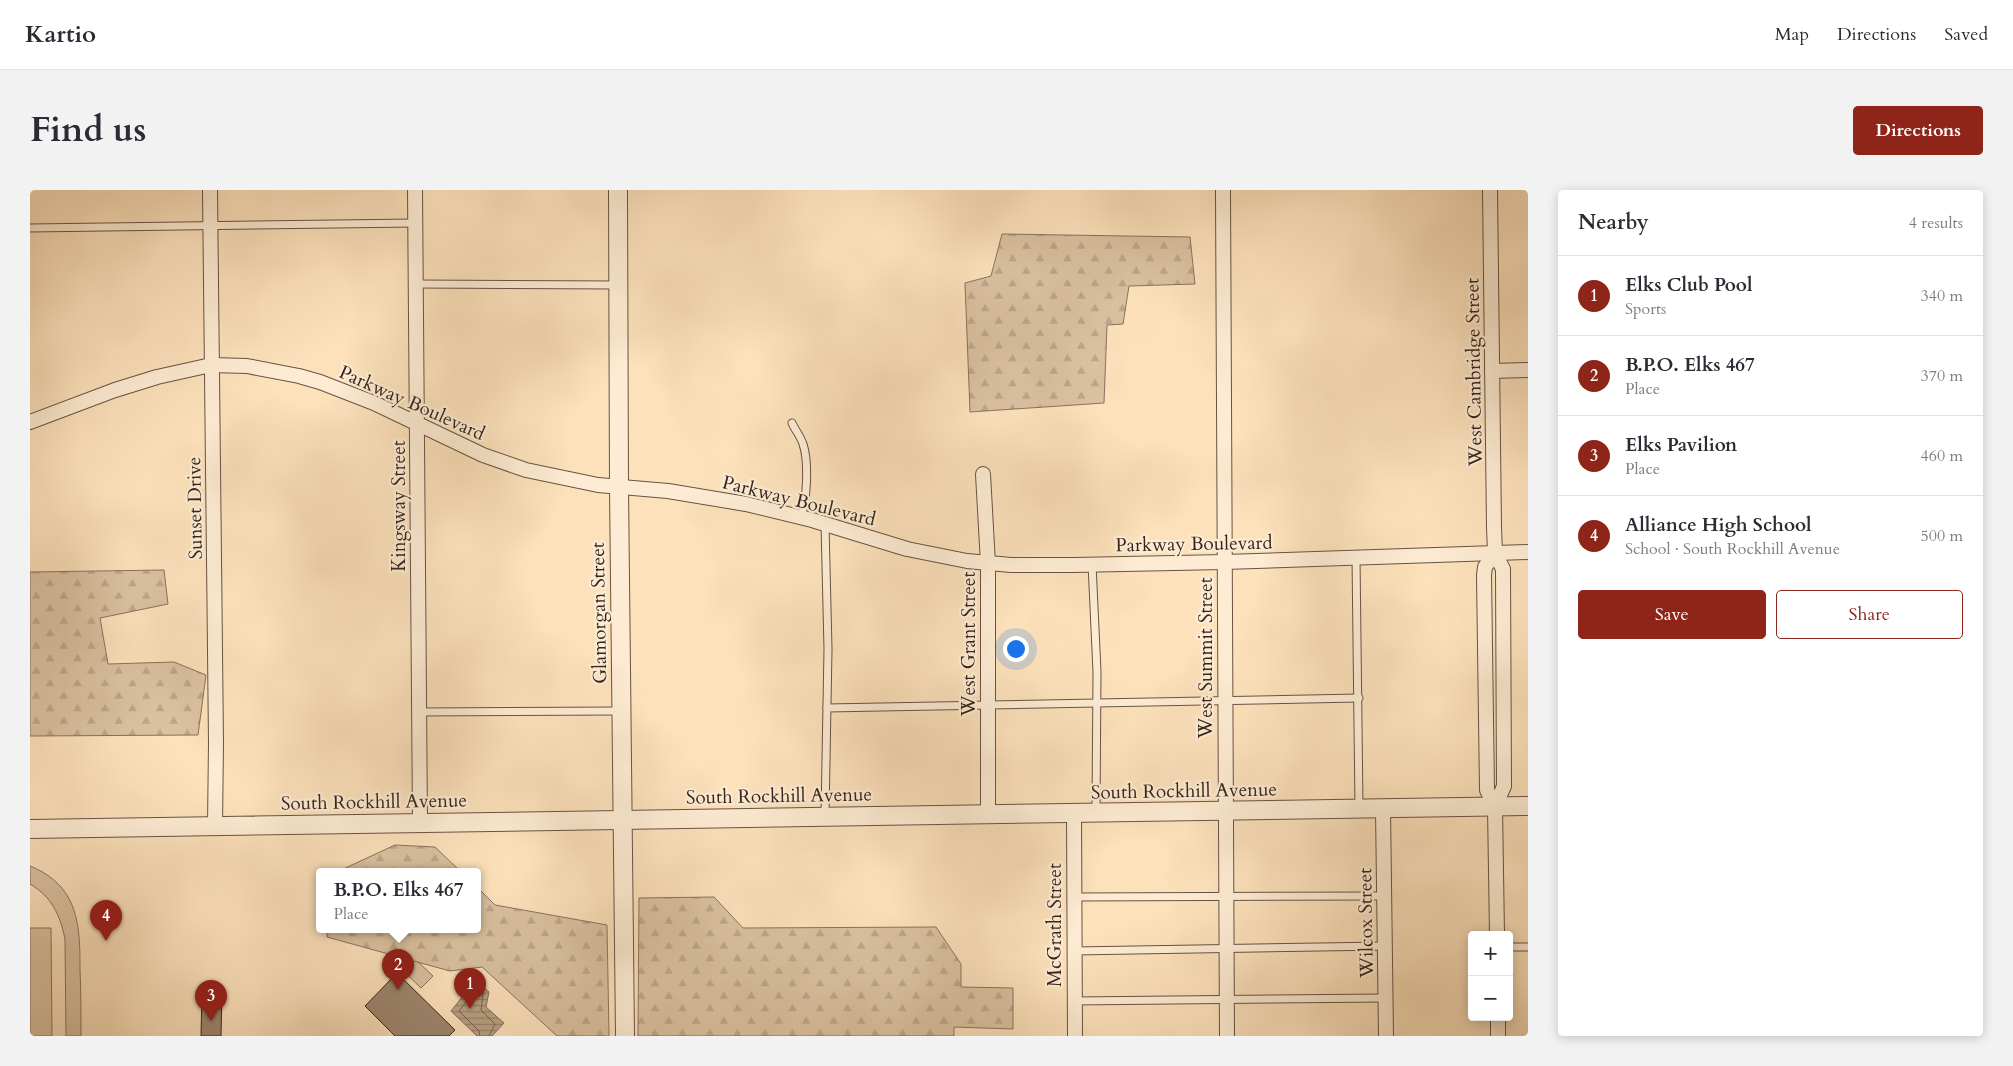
<!DOCTYPE html>
<meta charset="utf-8">
<style>
body{margin:0;font-family:Cardo,serif;background:#f2f2f3;color:#2b2b33}
.controls{position:absolute;right:15px;bottom:15px;display:grid;overflow:hidden;border-radius:5px;box-shadow:0 2px 12px #0003}
.controls button{width:45px;height:45px;display:grid;place-items:center;padding:0;border:0;border-bottom:1px solid #e1e1e2;background:#fff;color:#2b2b33;font:25px sans-serif}
.you{position:absolute;left:985px;top:458px;width:18px;height:18px;margin:-12px;border:4px solid #fff;border-radius:50%;background:#1a73e8;box-shadow:0 0 0 8px #1a73e833}
.badge{display:grid;place-items:center;width:32px;height:32px;border-radius:50%;background:#8f2418;color:#fff;font-size:16px;font-weight:700}
.pin{position:absolute;translate:-50% -41px;filter:drop-shadow(0 1px 2px #0008)}
.pin::after{content:'';position:absolute;top:26px;width:18px;height:15px;background:inherit;clip-path:polygon(0 0,100% 0,50% 100%)}
.popup{position:absolute;left:286px;top:678px;width:165px;height:65px;box-sizing:border-box;display:grid;place-content:center;border-radius:5px;background:#fff;filter:drop-shadow(0 1px 4px #0005);font-size:16px;white-space:nowrap;color:#7c7c81}
.popup b{font-size:19px;color:#2b2b33}
.popup::after{content:'';position:absolute;left:50%;top:100%;margin-left:-10px;border:10px solid transparent;border-top-color:#fff}
.list{margin:0;padding:0;list-style:none}
h2{display:flex;justify-content:space-between;align-items:center;height:65px;margin:0;padding:0 20px;font-size:21px}
h2 small{font-size:16px;font-weight:400;color:#7c7c81}
.list li{display:grid;grid-template-columns:32px 1fr auto;gap:15px;align-items:center;box-sizing:border-box;height:80px;padding:0 20px;border-top:1px solid #e1e1e2}
.list b{display:block;font-size:19px;white-space:nowrap}
.list p{margin:0;font-size:16px;white-space:nowrap;color:#7c7c81}
.list em{font-size:16px;font-style:normal;color:#7c7c81}
.actions{display:flex;gap:10px;padding:15px 20px}
.actions a{flex:1;padding:11px 0;border:1px solid #8f2418;border-radius:5px;text-align:center;font-size:18px;color:#8f2418}
.actions .main{background:#8f2418;color:#fff}
.map{position:relative;flex:none;width:1498px;height:846px;overflow:hidden;border-radius:5px}
header{display:flex;align-items:center;gap:30px;box-sizing:border-box;height:70px;padding:0 25px;background:#fff;border-bottom:1px solid #e1e1e2}
header strong{font-size:24px}
nav{display:flex;gap:28px;margin-inline-start:auto;font-size:18px}
.intro{display:flex;align-items:center;justify-content:space-between;box-sizing:border-box;height:120px;padding:0 30px}
h1{margin:0;font-size:35px}
.button{padding:12px 22px;border-radius:5px;background:#8f2418;color:#fff;font-size:18px;font-weight:700}
main{display:flex;gap:30px;padding:0 30px}
aside{flex:1;background:#fff;border-radius:5px;box-shadow:0 2px 12px #0003}
.map>svg:first-child{display:block}
</style>
<header>
<strong>Kartio</strong>
<nav><a>Map</a><a>Directions</a><a>Saved</a></nav>
</header>
<div class="intro"><h1>Find us</h1><a class="button">Directions</a></div>
<main>
<div class="map">
<svg width="1498" height="846" viewBox="0 0 1498 846">
<defs>
<pattern id="forest-firs" width="22" height="20" patternUnits="userSpaceOnUse" patternTransform="scale(1.25)"><rect width="22" height="20" fill="#dac1a0"/><path d="M5 1l3.5 6h-7zM16 11l3.5 6h-7z" fill="#bca689"/></pattern>
<pattern id="water-rules" width="6" height="5" patternUnits="userSpaceOnUse" patternTransform="scale(1.25)"><rect width="6" height="5" fill="#b9a185"/><path d="M0 2.5h6" fill="none" stroke="#97836c"/></pattern>
</defs>
<rect width="100%" height="100%" fill="#fce1bb"/>
<filter id="stains"><feTurbulence type="fractalNoise" baseFrequency=".004" numOctaves="4"/><feColorMatrix values="0 0 0 0 .2 0 0 0 0 .09 0 0 0 0 .02 0 0 0 .5 -.17"/></filter>
<radialGradient id="worn" r=".72"><stop offset=".6" stop-color="#630" stop-opacity="0"/><stop offset="1" stop-color="#630" stop-opacity=".3"/></radialGradient>
<g fill="#dac1a0" stroke="#88725e">
<path d="M0,676c49,20 50,59 50,104 1,22 1,44 1,66h-15l-1,-97c-5,-24 -13,-42 -35,-55z"/>
<path d="M0,738h21l1,108h-22z"/>
<path d="M371,756l32,30 -12,12 -32,-31z"/>
</g>
<g fill="url(#forest-firs)" stroke="#88725e">
<path d="M972,44l188,3 5,47 -66,2 -6,38 -16,1 -3,78 -134,9 -5,-129 26,-7z"/>
<path d="M134,380l4,34 -68,14 8,46 66,-2 32,13 -8,60 -168,1v-164z"/>
<path d="M365,655l40,2 25,24h-121z"/>
<path d="M447,697l18,18 112,20 2,111h-52l-75,-69 -32,4 -123,-34v-8h150z"/>
<path d="M684,707l29,31 193,-1 25,37v23l52,1v41l-59,-2v9h-316l1,-138z"/>
</g>
<path fill="url(#water-rules)" stroke="#856f5b" d="M444,788l15,14 -3,15 18,16 -12,13h-15l-26,-25 19,-24z"/>
<g fill="none" stroke-linecap="round" stroke-linejoin="round">
<path stroke="#786250" stroke-width="1" d="M450,846l-1,-5 -20,-20 18,-23 6,6 -2,16 14,14 -6,12"/>
</g>
<g fill="#9d866f" stroke="#36241c">
<path d="M367,783l58,57 -6,6h-54l-30,-30z"/>
<path d="M192,800l-1,46h-20l1,-45z"/>
</g>
<g fill="none" stroke-linecap="round" stroke-linejoin="round">
<defs>
<g id="service">
<path d="M0,38l385,-5"/>
<path d="M386,94l202,1"/>
<path d="M762,233c3,7 9,14 11,21 6,18 4,55 -2,73"/>
<path d="M795,334l3,125 -3,167"/>
<path d="M1326,368l3,249"/>
<path d="M1062,374l5,108 -1,139"/>
<path d="M797,518l532,-10"/>
<path d="M389,522l203,-1"/>
<path d="M1044,707l310,-1"/>
<path d="M1479,757h19"/>
<path d="M1044,761l311,-5"/>
<path d="M1044,811l312,-3"/>
</g>
<g id="minor">
<path d="M180,0l6,553 -1,83"/>
<path d="M385,0l5,633"/>
<path d="M1193,0l4,846"/>
<path d="M1460,0l4,337 1,26 8,16 1,217 -9,21 2,128"/>
<path d="M1462,181l36,-1"/>
<path d="M0,232l85,-32 42,-13 54,-12 36,1 52,10 21,6 54,21 109,52 43,15 72,15 70,6 78,13 66,16 95,29 60,12 44,4h63l150,-3 304,-10"/>
<path d="M953,284l5,90v250"/>
<path d="M1465,617l-8,-17 -3,-215 1,-8 10,-14"/>
<path d="M1353,619l3,227"/>
<path d="M1044,623l1,223"/>
<path d="M1468,827v19"/>
</g>
<g id="tertiary">
<path d="M588,0l1,298 6,548"/>
<path d="M0,639l1498,-23"/>
</g>
</defs>
<use href="#service" stroke="#685344" stroke-width="9"/>
<use href="#minor" stroke="#685344" stroke-width="16"/>
<use href="#tertiary" stroke="#685344" stroke-width="20"/>
<use href="#service" stroke="#fdecd3" stroke-width="7"/>
<use href="#minor" stroke="#fdecd3" stroke-width="14"/>
<use href="#tertiary" stroke="#fdecd3" stroke-width="18"/>
</g>
<g text-anchor="middle" dominant-baseline="central" stroke-width="4.5" stroke-linejoin="round" paint-order="stroke">
<g font-size="19" fill="#36241c" stroke="#fdecd3">
<text transform="translate(1444 182) rotate(-91)">West Cambridge Street</text>
<text transform="translate(382 213) rotate(24)">Parkway Boulevard</text>
<text transform="translate(769 311) rotate(14)">Parkway Boulevard</text>
<text transform="translate(369 316) rotate(-90)">Kingsway Street</text>
<text transform="translate(165 318) rotate(-91)">Sunset Drive</text>
<text transform="translate(1164 354) rotate(-1)">Parkway Boulevard</text>
<text transform="translate(569 423) rotate(-91)">Glamorgan Street</text>
<text transform="translate(939 454) rotate(-90)">West Grant Street</text>
<text transform="translate(1176 468) rotate(-90)">West Summit Street</text>
<text transform="translate(1154 601) rotate(-1)">South Rockhill Avenue</text>
<text transform="translate(749 606) rotate(-1)">South Rockhill Avenue</text>
<text transform="translate(344 612) rotate(-1)">South Rockhill Avenue</text>
<text transform="translate(1336 733) rotate(-91)">Wilcox Street</text>
<text transform="translate(1025 735) rotate(-90)">McGrath Street</text>
</g>
</g>
<rect width="100%" height="100%" filter="url(#stains)"/>
<rect width="100%" height="100%" fill="url(#worn)"/>
</svg>
<div class="controls">
<button>+</button>
<button>−</button>
</div>
<div class="you"></div>
<div class="pin badge" style="left:440px;top:819px">1</div>
<div class="pin badge" style="left:368px;top:800px">2</div>
<div class="popup"><b>B.P.O. Elks 467</b>Place</div>
<div class="pin badge" style="left:181px;top:831px">3</div>
<div class="pin badge" style="left:76px;top:751px">4</div>
</div>
<aside>
<h2>Nearby<small>4 results</small></h2>
<ul class="list">
<li><span class="badge">1</span><div><b>Elks Club Pool</b><p>Sports</p></div><em>340 m</em></li>
<li><span class="badge">2</span><div><b>B.P.O. Elks 467</b><p>Place</p></div><em>370 m</em></li>
<li><span class="badge">3</span><div><b>Elks Pavilion</b><p>Place</p></div><em>460 m</em></li>
<li><span class="badge">4</span><div><b>Alliance High School</b><p>School · South Rockhill Avenue</p></div><em>500 m</em></li>
</ul>
<div class="actions"><a class="main">Save</a><a>Share</a></div>
</aside>
</main>
